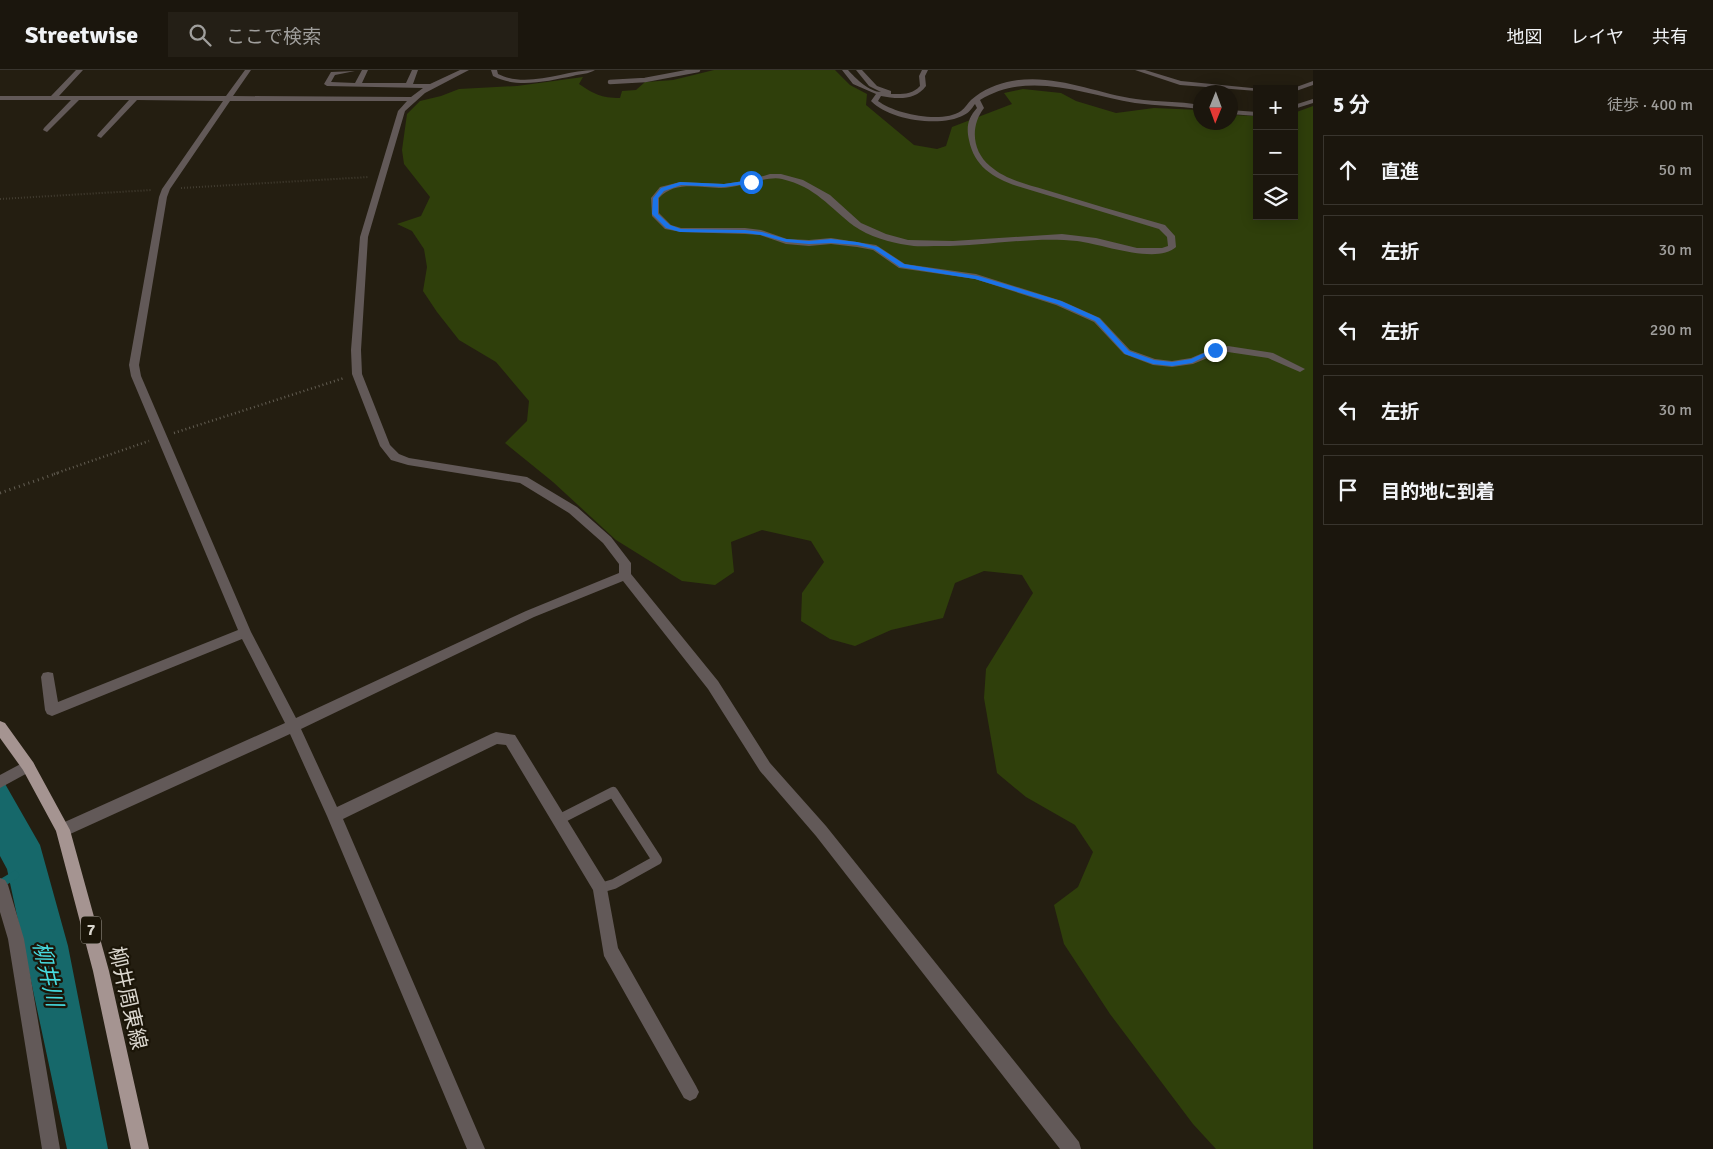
<!DOCTYPE html>
<html lang="ja">
<meta charset="utf-8">
<style>
body{margin:0;font-family:Signika,"Noto Sans JP",sans-serif;background:#241f16;color:#f1f3f6}
.controls{position:absolute;right:15px;top:15px;display:grid;overflow:hidden;border-radius:0px;box-shadow:0 2px 12px #0003}
.controls button{width:45px;height:45px;display:grid;place-items:center;padding:0;border:0;border-bottom:1px solid #39352e;background:#1b160d;color:#f1f3f6;font:25px sans-serif}
.compass{position:absolute;left:1193px;top:15px;width:45px;height:45px;border-radius:50%;background:#1b160d;box-shadow:0 2px 12px #0003;rotate:181deg}
.stop{position:absolute;width:15px;height:15px;margin:-11px;border:4px solid #1a73e8;border-radius:50%;background:#fff}
.stop.end{background:#1a73e8;border-color:#fff;box-shadow:0 1px 5px #0008}
.list{margin:0;padding:0;list-style:none}
h2{display:flex;justify-content:space-between;align-items:center;height:65px;margin:0;padding:0 20px;font-size:21px}
h2 small{font-size:16px;font-weight:400;color:#a09f9d}
.list li{display:grid;grid-template-columns:32px 1fr auto;gap:15px;align-items:center;box-sizing:border-box;height:70px;margin:0 10px 10px;padding:0 10px;border:1px solid #39352e;border-radius:0px}
.list b{display:block;font-size:19px;white-space:nowrap}
.list em{font-size:16px;font-style:normal;color:#a09f9d}
.icon{flex:none;width:28px;height:28px;fill:none;stroke:currentColor;stroke-width:2;stroke-linecap:round;stroke-linejoin:round}
.map{position:relative;flex:none;width:1313px;height:1079px;overflow:hidden}
header{display:flex;align-items:center;gap:30px;box-sizing:border-box;height:70px;padding:0 25px;background:#1b160d;border-bottom:1px solid #39352e}
header strong{font-size:24px}
nav{display:flex;gap:28px;margin-inline-start:auto;font-size:18px}
.search{width:350px;height:45px;background:#241f16;display:flex;align-items:center;gap:12px;box-sizing:border-box;padding:0 18px;border-radius:0px;color:#a09f9d;font-size:19px}
main{display:flex}
aside{flex:1;background:#1b160d}
.map>svg:first-child{display:block}
</style>
<header>
<strong>Streetwise</strong>
<div class="search"><svg class="icon" aria-label="search" viewBox="0 0 24 24"><circle cx="10" cy="10" r="6"/><path d="M15 15l6 6"/></svg>ここで検索</div>
<nav><a>地図</a><a>レイヤ</a><a>共有</a></nav>
</header>
<main>
<div class="map">
<svg width="1313" height="1079" viewBox="0 0 1313 1079">
<rect width="100%" height="100%" fill="#241e11"/>
<path fill="#2f3f0b" d="M714,0h121l15,15 17,9 -1,11 48,40 23,4 9,-3 6,-19 60,-23 -8,-11 19,-4 38,4 15,8 40,12 38,-5 46,2v12h30l1,-7 26,1v100h37v-103l19,-7v1043h-97l-23,-25 -83,-110 -46,-70 -10,-39 24,-18 15,-35 -18,-27 -49,-28 -29,-24 -13,-75 2,-29 47,-76 -11,-18 -38,-4 -29,12 -12,35 -52,12 -36,16 -25,-7 -29,-18 1,-28 22,-31 -13,-21 -49,-11 -31,12 3,30 -19,13 -33,-4 -66,-41 -63,-58 -48,-39 22,-22 2,-20 -33,-39 -37,-22 -22,-28 -14,-21 4,-24 -3,-18 -12,-18 -15,-7 24,-8 9,-19 -26,-33 -2,-14 5,-36 13,-13 21,-5 18,-7 58,-3 66,-9 -4,7c15,10 22,14 41,14l2,-7 14,-1 9,-8 28,-2z"/>
<path fill="#16686a" d="M0,705l40,70 28,101 40,203h-41l-60,-280 -7,-13z"/>
<g fill="none" stroke-linecap="round" stroke-linejoin="round">
<path stroke="#16686a" stroke-width="8" d="M0,814l15,-9"/>
<g stroke="#635e53" stroke-width="2" stroke-dasharray="0.5 2.5" stroke-linecap="butt">
<path d="M181,118l188,-11"/>
<path d="M0,129l152,-9"/>
</g>
<g stroke="#635e53" stroke-width="2.5" stroke-dasharray="1 3" stroke-linecap="butt">
<path d="M174,363l170,-55"/>
<path d="M54,404l95,-33"/>
</g>
<path stroke="#635e53" stroke-width="3" stroke-dasharray="1 4" stroke-linecap="butt" d="M0,423l58,-20"/>
<path stroke="#625958" stroke-width="4.5" d="M610,12l35,-2 53,-10"/>
<path stroke="#625958" stroke-width="10" d="M558,750l55,-28 44,68 -43,24 -14,4"/>
<g fill="#625958" fill-rule="evenodd">
<path d="M76,0h7l-24,26h167l19,-26h6l-18,26 178,1 12,-9 -96,-2 -3,-2 7,-12 24,-1 -20,4 -4,7 24,1 7,-13h6l-6,13h44l6,-13h6l-5,14h17l30,-14h9l-44,23 -20,18 -37,126 -7,113 1,24 28,71 9,9 10,4 118,19 50,30 34,30 20,26v11l87,107 52,82 56,63 253,316 2,7h-21l-244,-313 -56,-65 -52,-82 -85,-108 -89,36 -233,112 36,78 154,-73 5,-2 19,3 91,148 12,65 78,138 3,6 -3,6 -6,3 -6,-3 -80,-142 -11,-66 -87,-145 -9,-1 -154,75 142,330h-18l-140,-333 -37,-82 -222,101 -5,2 -5,-2 -2,-5 2,-5 227,-102 -43,-84 -185,75 -5,2 -5,-2 -2,-4 -4,-33 2,-4 5,-1 5,1 5,29 180,-72 -107,-254 -2,-11 30,-168 3,-8 61,-88 -86,-1 -36,38 -4,-2 1,-2 31,-34h-50l-32,32 -4,-2 1,-2 27,-28h-71v-4h51zM230,31h177l-9,10 -38,126 -9,113 1,24 28,72 11,14 17,5 112,18 49,30 34,30 16,21v9l-93,38 -230,107 -45,-86 -110,-256 -2,-11 28,-168 3,-8z"/>
<path d="M491,0h6l1,4c30,15 66,-4 97,-4 -6,4 -15,4 -22,6 -26,5 -55,13 -80,0z"/>
<path d="M842,0h6c8,9 22,22 33,22l-12,-6 -13,-16h6l15,16 14,5v3c11,0 21,1 29,-8l-1,-10 3,-6h6l-3,6 1,10c-11,15 -29,13 -45,10l-3,5c17,13 64,23 83,10 4,-3 7,-8 10,-11 11,-10 28,-17 41,-19 42,-8 83,12 124,18 21,3 43,2 64,6v4c-21,-3 -43,-3 -65,-6 -51,-9 -107,-33 -155,-3l4,8c-14,18 -12,43 6,58 16,14 37,18 56,24 40,12 79,24 119,35l10,11 1,11c-19,18 -74,-3 -99,-6 -47,-5 -96,6 -143,5 -9,0 -18,1 -27,-1 -16,-2 -39,-9 -53,-19 -25,-19 -38,-39 -72,-47 -15,-4 -44,10 -63,9 -21,-1 -45,-7 -60,10v15l12,12 10,3h64l16,2 26,9 22,1 22,-2 45,7 29,19 71,10 86,27 38,17 30,32 25,9 17,2 19,-3 21,-9 16,-3 45,7 32,16 -5,3 -32,-14 -40,-6 -11,2 -24,10 -21,3 -19,-2 -29,-11 -30,-32 -38,-17 -81,-26 -76,-11 -26,-18 -16,-3 -26,-3 -22,2 -23,-2 -26,-9 -15,-1 -64,-2 -16,-3 -13,-13 -1,-18 9,-11 20,-5 44,2 26,-4 20,-6h11l22,6 27,15 31,28 25,11 22,6 45,1 109,-7 34,4 41,10h25l6,-2 -1,-9 -8,-8 -142,-43c-24,-8 -43,-20 -48,-46 -3,-13 -1,-22 8,-32l-2,-4c-3,4 -6,9 -11,11 -23,13 -75,5 -93,-14l5,-7 -23,-10z"/>
<path d="M1135,0h10l36,11 81,8h-5v2l-77,-6z"/>
<path d="M1313,11v4l-17,6 -5,-2z"/>
<path d="M1313,29v4l-19,6v-4z"/>
<path d="M1230,40l27,2v4l-27,-2z"/>
<path d="M28,690l5,2 2,4 -2,4 -33,18v-13z"/>
<path d="M0,808l5,2 3,5 16,54 36,210h-18l-34,-210 -8,-27z"/>
</g>
<path fill="#a59491" fill-rule="evenodd" d="M0,651l5,2 28,39 37,68 39,141 40,178h-18l-38,-178 -37,-140 -33,-61 -23,-32z"/>
</g>
<path fill="#1a73e8" d="M751,110l2,3 -29,4 -43,-2 -17,6 -6,7v16l12,11 11,4 64,1 17,2 24,7 23,2 22,-2 26,3 21,5 26,17 74,12 83,25 38,17 30,33 25,9 18,2 19,-3 22,-10 5,1 -26,13 -20,3 -19,-2 -28,-10 -30,-33 -38,-17 -82,-25 -75,-12 -26,-18 -17,-4 -26,-2 -22,1 -23,-2 -25,-7 -16,-2 -65,-1 -14,-4 -14,-14 1,-16 8,-10 19,-6 44,2z"/>
<g text-anchor="middle" dominant-baseline="central" stroke-width="4.5" stroke-linejoin="round" paint-order="stroke">
<rect fill="#1b1508" stroke="#a19c93" stroke-width="1" x="81" y="846.5" width="20" height="27" rx="4"/>
<g font-size="16" font-weight="bold" fill="#dad6ce">
<text x="91" y="860">7</text>
</g>
<g font-size="21" fill="#dad6ce" stroke="#1b1508">
<text transform="translate(128 928) rotate(77)">柳井周東線</text>
</g>
<g font-size="22" font-style="italic" fill="#47dbe0" stroke="#1b1508">
<text transform="translate(48 904) rotate(77)">柳井川</text>
</g>
</g>
</svg>
<div class="controls">
<button>+</button>
<button>−</button>
<button><svg class="icon" aria-label="layers" viewBox="0 0 24 24"><path d="M12 4l9 5-9 5-9-5zM3 14l9 5 9-5"/></svg></button>
</div>
<svg class="compass" viewBox="-18 -18 36 36"><path d="M0-13l5 13h-10z" fill="#e53935"/><path d="M0 13l5-13h-10z" fill="#a09f9d"/></svg>
<div class="stop" style="left:751px;top:112px"></div>
<div class="stop end" style="left:1215px;top:280px"></div>
</div>
<aside>
<h2>5 分<small>徒歩 · 400 m</small></h2>
<ul class="list">
<li><svg class="icon" aria-label="ahead" viewBox="0 0 24 24"><path d="M12 20V5M6 11l6-6 6 6"/></svg><div><b>直進</b></div><em>50 m</em></li>
<li><svg class="icon" aria-label="left" viewBox="0 0 24 24"><path d="M17 20v-9H6M10 6l-5 5 5 5"/></svg><div><b>左折</b></div><em>30 m</em></li>
<li><svg class="icon" aria-label="left" viewBox="0 0 24 24"><path d="M17 20v-9H6M10 6l-5 5 5 5"/></svg><div><b>左折</b></div><em>290 m</em></li>
<li><svg class="icon" aria-label="left" viewBox="0 0 24 24"><path d="M17 20v-9H6M10 6l-5 5 5 5"/></svg><div><b>左折</b></div><em>30 m</em></li>
<li><svg class="icon" aria-label="arrive" viewBox="0 0 24 24"><path d="M6 21V4h12l-3 4 3 4H6"/></svg><div><b>目的地に到着</b></div></li>
</ul>
</aside>
</main>
